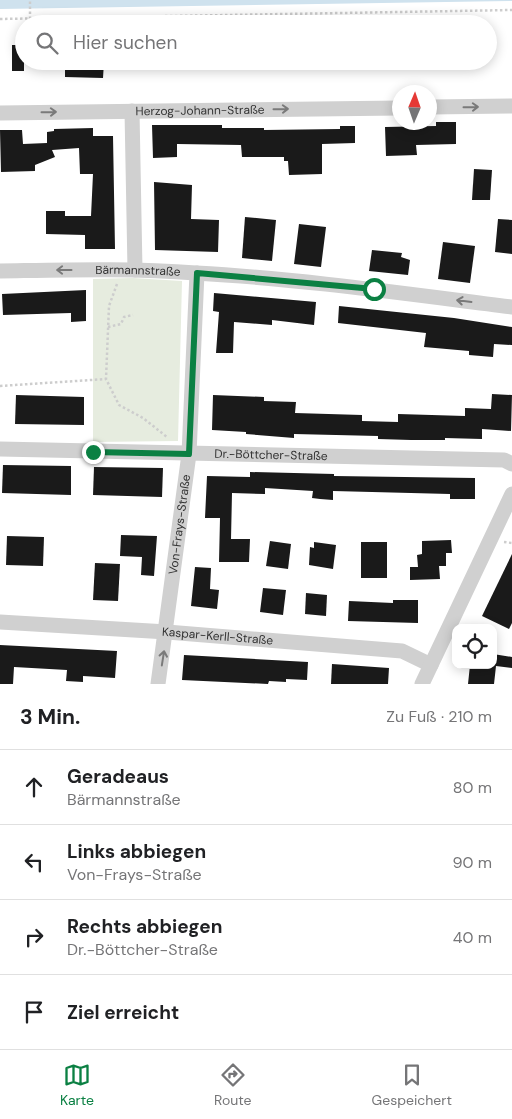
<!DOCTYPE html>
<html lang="de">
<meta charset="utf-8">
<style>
body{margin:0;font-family:"DM Sans",sans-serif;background:#f2f2f2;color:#202124}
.controls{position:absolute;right:15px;bottom:15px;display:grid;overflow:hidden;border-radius:10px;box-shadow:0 2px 12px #0003}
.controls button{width:45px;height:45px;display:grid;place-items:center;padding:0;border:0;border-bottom:1px solid #e0e0e0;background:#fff;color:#202124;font:25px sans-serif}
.compass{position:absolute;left:392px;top:85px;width:45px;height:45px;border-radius:50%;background:#fff;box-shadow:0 2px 12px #0003;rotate:2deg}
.stop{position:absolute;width:15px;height:15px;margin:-11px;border:4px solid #0b8043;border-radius:50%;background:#fff}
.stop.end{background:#0b8043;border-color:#fff;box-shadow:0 1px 5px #0008}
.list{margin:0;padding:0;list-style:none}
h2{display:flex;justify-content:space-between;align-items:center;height:65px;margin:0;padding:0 20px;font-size:21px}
h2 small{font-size:16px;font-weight:400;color:#757577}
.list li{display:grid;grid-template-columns:32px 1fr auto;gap:15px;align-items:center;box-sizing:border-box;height:75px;padding:0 20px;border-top:1px solid #e0e0e0}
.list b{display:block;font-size:19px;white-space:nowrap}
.list p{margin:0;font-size:16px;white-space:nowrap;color:#757577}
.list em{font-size:16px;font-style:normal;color:#757577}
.icon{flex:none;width:28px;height:28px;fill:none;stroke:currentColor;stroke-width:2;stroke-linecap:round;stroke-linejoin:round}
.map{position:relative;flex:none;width:512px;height:684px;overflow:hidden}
.search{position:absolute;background:#fff;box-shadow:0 2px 12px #0003;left:15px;right:15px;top:15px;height:55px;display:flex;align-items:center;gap:12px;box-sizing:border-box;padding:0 18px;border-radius:28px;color:#757577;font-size:19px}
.sheet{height:365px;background:#fff}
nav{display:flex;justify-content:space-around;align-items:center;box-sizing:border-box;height:70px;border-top:1px solid #e0e0e0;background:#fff;font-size:14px;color:#757577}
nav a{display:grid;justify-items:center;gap:2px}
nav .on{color:#0b8043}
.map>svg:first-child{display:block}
</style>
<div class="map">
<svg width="512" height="684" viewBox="0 0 512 684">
<rect width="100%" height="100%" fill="#fff"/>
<path fill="#e6ecdf" d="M133,278l49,3 -4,160 -85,1v-163z"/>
<path fill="#cfe2ee" d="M0,0h512v1l-512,8z"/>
<g fill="#1a1a1a">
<rect x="12" y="45" width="12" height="26"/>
<path d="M65,61h39l-1,17 -38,-1z"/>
<path d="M436,122h20v22l-40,1 1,10 -31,1 -1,-29 51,-1z"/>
<path d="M152,125h70v3h42v2l76,-1v-3h15v17l-33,1v30l-33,1 -1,-14h-4v-4h-42l-1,-12 -64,-1v13l-24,1z"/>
<path d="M93,128v8h20l2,113h-30v-14l-39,-1v-23h19v5h26l2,-42h-13l-1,-26 -27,2 3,7 -20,8v6l-34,1 -1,-42h22l1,14 24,-1v-11l7,-1v-2z"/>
<path d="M474,169l18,1 -2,30h-18z"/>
<path d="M154,182l38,3 -1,34 28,1 -1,32 -63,-2z"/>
<path d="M245,217l31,3 -4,41 -30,-3z"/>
<path d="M498,219l14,1v34l-17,-2z"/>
<path d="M299,224l27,3 -5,40 -27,-3z"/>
<path d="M443,242l32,4 -5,37 -32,-4z"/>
<path d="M372,250l30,3 -1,4 9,3 -2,15 -39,-4z"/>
<path d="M86,290v31l-15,1v-9l-68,2 -1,-21z"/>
<path d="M214,293l102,9 -2,23 -42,-5v5l-38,-3 -1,31h-17l3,-41 -6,-1z"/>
<path d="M339,306l115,12 58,9v18l-18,-1 -1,13 -24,-2v-4l-45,-4 2,-14 -88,-10z"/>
<path d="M492,394l20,1 -1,36 -29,-2v10l-37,-1v2h-34l-33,-1v-3l-84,-2v4l-48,-4v-2l-34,-2 1,-35 51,2v4l32,1 -1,11 67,2v6l36,1v-8l67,2v-8l26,1z"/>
<path d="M16,395l68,2v28l-69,-1z"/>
<path d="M3,465l68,1v29l-69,-2z"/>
<path d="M94,467l69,1 -1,29 -69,-2z"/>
<path d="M250,472l84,2v2l141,2v21h-25v-5l-117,-3v9l-13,-1 -8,-1 1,-7 -48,-3v6l-33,-1 -1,46h19l-1,23h-30l1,-44h-15l2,-42 43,1z"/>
<path d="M121,535l36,1 -3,40 -13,-1 1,-18 -22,-1z"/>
<path d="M7,536l37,1 -1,29 -37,-1z"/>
<path d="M451,540l1,13h-6v13h-7l1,13 -30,1v-13h8l-1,-12 5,-1v-13z"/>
<path d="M270,541l21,3 -3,25 -22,-3z"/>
<path d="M314,542l22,3 -3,24 -24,-4 1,-18 4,1z"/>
<rect x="361" y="542" width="26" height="36"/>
<path d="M512,554v69l-3,6 -27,-13z"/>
<path d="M95,563l25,1 -2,37 -25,-1z"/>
<path d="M195,567l16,1 -1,21 9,1 -2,19 -26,-3z"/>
<path d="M263,588l23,2 -3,25 -23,-3z"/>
<path d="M306,593l21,2 -1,21 -21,-2z"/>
<path d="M393,600h25v23l-70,-2 1,-20 44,2z"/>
<path d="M0,645l117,6 -2,27 -32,-2v6l-17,-1 1,-11 -53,-3 -1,17h-13z"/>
<path d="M493,654l19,3v11l-16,-2 -2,18h-26l2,-19h24z"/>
<path d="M184,655l124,7 -1,18 -21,-1v3l-17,-1 -1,3 -86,-4z"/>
<path d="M332,664l57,4 -1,16h-57z"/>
</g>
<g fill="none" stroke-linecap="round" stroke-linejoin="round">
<g stroke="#cdcdcd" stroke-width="2.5" stroke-dasharray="2.5 2.5" stroke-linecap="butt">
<path d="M0,19l512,-9"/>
<path d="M30,19v-19"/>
<path d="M117,284l-8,22 -3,73 13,26 24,13 24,19"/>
<path d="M108,327l13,-3 3,-7 9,-2"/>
<path d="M0,386l106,-7"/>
<path d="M504,542l8,1"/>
</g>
<g stroke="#d0d0d0" stroke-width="15">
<path d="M430,107l82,-1"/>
<path d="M132,111l3,159"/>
<path id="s1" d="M0,113l400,-5"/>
<path id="s2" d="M0,271c65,-1 131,-3 196,2 106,6 211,21 316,34"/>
<path id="s3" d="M0,449l504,11 8,4"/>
<path id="s4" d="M0,622l167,10 235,19 29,14"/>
<path id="s5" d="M158,684l31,-230 8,-181"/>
<path d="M422,684l90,-190"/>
</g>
</g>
<defs><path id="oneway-shaft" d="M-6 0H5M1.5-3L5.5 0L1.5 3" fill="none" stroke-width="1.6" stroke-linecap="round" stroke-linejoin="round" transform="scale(1.25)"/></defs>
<g stroke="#7a7a7a">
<use href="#oneway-shaft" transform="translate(471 107) rotate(-1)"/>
<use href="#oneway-shaft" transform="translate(281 109) rotate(-1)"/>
<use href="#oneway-shaft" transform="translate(49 112) rotate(-1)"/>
<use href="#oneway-shaft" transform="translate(64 270) rotate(180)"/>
<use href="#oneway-shaft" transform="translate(464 301) rotate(-173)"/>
<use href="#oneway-shaft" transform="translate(163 658) rotate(-81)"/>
</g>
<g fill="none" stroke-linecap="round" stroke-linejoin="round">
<path stroke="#0b8043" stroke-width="6" d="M93,452l96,2 8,-181 177,16"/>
</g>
<g text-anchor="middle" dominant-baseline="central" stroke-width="5" stroke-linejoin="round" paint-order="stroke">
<g font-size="12" fill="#333" stroke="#fff">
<text stroke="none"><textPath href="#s1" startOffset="200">Herzog-Johann-Straße</textPath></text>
<text stroke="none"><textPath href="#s2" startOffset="138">Bärmannstraße</textPath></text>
<text stroke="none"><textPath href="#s3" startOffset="271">Dr.-Böttcher-Straße</textPath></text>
<text stroke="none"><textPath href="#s5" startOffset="161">Von-Frays-Straße</textPath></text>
<text stroke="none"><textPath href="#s4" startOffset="218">Kaspar-Kerll-Straße</textPath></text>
</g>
</g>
</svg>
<div class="controls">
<button><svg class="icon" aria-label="locate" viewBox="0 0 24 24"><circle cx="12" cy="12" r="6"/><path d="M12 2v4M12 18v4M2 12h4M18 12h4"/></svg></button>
</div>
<svg class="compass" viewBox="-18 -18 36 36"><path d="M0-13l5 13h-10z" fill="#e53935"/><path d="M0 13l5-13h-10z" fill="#757577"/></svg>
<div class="stop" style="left:374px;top:289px"></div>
<div class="stop end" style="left:93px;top:452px"></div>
<div class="search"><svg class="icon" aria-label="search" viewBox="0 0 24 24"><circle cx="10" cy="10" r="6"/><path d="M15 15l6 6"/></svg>Hier suchen</div>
</div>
<section class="sheet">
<h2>3 Min.<small>Zu Fuß · 210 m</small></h2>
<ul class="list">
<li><svg class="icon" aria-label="ahead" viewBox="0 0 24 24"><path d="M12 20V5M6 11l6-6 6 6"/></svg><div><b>Geradeaus</b><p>Bärmannstraße</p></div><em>80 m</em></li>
<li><svg class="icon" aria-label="left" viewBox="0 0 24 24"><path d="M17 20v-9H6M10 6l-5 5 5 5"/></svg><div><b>Links abbiegen</b><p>Von-Frays-Straße</p></div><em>90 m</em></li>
<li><svg class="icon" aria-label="right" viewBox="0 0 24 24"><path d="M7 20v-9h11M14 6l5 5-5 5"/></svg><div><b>Rechts abbiegen</b><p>Dr.-Böttcher-Straße</p></div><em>40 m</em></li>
<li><svg class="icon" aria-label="arrive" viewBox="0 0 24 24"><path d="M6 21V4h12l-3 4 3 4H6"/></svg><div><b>Ziel erreicht</b></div></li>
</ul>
</section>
<nav>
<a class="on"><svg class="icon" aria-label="map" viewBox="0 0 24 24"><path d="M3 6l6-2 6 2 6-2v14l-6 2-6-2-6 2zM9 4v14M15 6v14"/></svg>Karte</a>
<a><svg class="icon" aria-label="directions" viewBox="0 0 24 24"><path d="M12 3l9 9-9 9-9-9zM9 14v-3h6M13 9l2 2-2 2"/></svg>Route</a>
<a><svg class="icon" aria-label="saved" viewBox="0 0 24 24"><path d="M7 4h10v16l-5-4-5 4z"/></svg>Gespeichert</a>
</nav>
